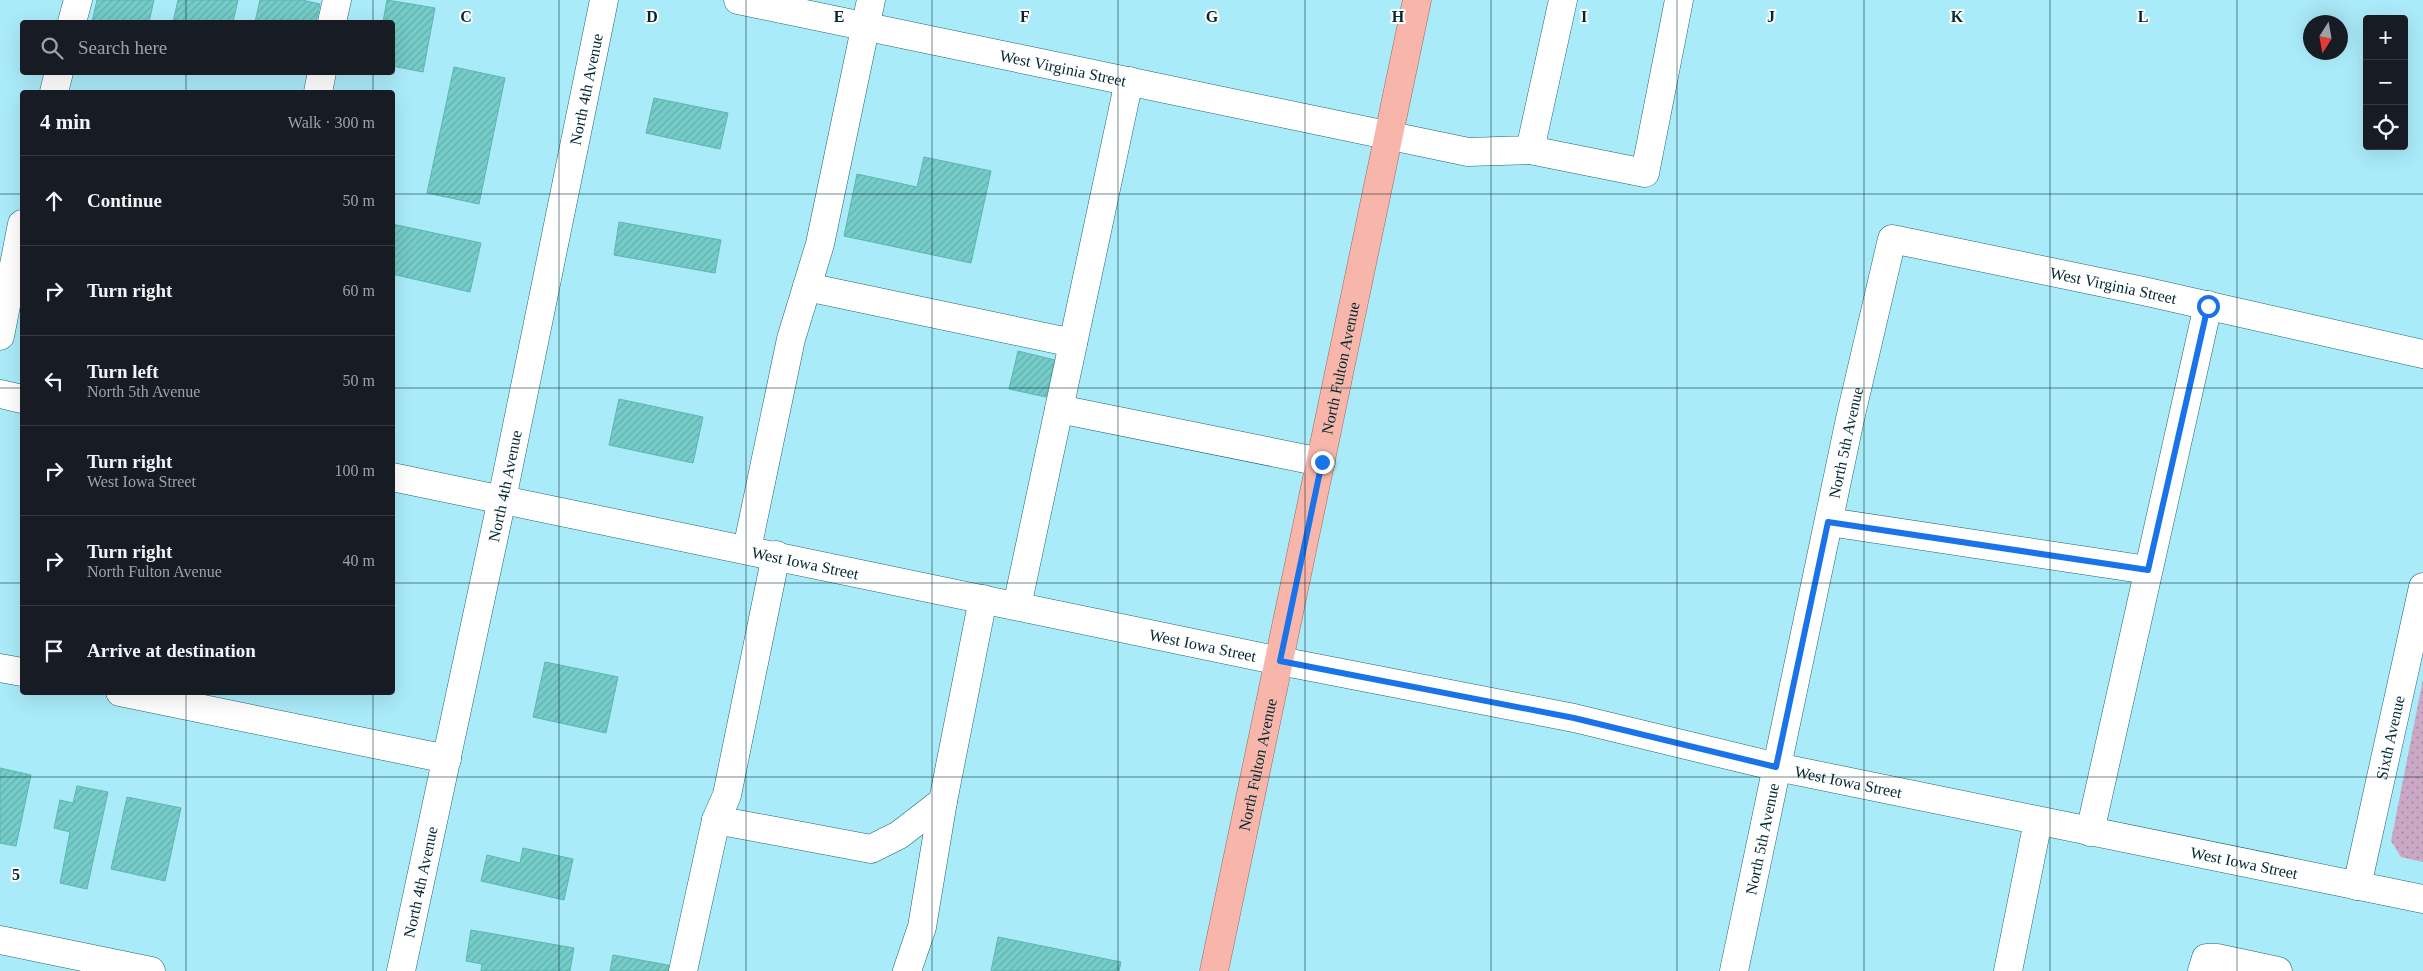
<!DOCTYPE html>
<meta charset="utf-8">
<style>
body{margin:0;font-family:Georgia,serif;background:#242831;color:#f1f3f6}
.controls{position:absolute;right:15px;top:15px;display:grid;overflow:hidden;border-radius:5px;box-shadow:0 5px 20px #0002}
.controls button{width:45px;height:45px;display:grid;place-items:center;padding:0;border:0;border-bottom:1px solid #363941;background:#171b24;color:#f1f3f6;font:25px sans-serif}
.compass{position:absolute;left:2303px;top:15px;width:45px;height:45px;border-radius:50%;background:#171b24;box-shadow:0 5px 20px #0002;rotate:191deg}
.stop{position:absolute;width:15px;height:15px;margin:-11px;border:4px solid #1a73e8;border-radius:50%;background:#fff}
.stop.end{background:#1a73e8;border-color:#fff;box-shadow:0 1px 5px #0008}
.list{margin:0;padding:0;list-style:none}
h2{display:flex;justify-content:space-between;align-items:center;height:65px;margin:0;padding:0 20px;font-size:21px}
h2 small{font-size:16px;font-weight:400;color:#9ea1a6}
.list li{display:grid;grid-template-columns:32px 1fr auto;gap:15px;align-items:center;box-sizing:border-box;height:90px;padding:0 20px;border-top:1px solid #363941}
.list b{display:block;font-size:19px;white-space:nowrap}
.list p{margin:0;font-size:16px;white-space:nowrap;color:#9ea1a6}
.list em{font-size:16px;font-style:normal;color:#9ea1a6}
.icon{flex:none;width:28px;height:28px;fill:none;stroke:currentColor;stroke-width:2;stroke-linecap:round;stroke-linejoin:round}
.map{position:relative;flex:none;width:2423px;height:971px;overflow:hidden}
.search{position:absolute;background:#171b24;box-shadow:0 5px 20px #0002;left:20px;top:20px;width:375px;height:55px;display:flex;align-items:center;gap:12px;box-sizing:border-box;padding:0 18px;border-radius:5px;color:#9ea1a6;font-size:19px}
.panel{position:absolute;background:#171b24;box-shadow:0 5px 20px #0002;left:20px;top:90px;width:375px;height:605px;border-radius:5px}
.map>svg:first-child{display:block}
</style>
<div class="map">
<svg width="2423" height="971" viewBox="0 0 2423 971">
<defs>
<pattern id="grass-dots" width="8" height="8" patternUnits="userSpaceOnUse" patternTransform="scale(1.25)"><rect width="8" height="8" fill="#caa8c5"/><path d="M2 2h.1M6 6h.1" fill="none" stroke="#a289a0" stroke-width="1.8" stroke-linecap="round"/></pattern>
<pattern id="building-hatch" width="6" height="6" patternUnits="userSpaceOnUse" patternTransform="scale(1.25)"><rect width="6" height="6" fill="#75ccc8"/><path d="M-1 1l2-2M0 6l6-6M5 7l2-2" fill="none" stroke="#64afac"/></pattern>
</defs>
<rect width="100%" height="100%" fill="#aaebf9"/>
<path fill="url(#grass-dots)" d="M2423,679v183l-22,-5 -10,-16z"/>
<g fill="url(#building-hatch)" stroke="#5db5b1">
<path d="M97,0h57l-5,22h-57z"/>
<path d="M178,0h60l-5,22h-60z"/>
<path d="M260,0h42l18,4 -4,18h-61z"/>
<path d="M387,0l48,8 -12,64 -31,-6v-44h-9z"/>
<path d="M454,67l51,11 -26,126 -52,-11z"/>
<path d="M654,98l74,15 -8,36 -74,-16z"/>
<path d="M924,157l67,14 -20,92 -127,-27 13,-62 60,13z"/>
<path d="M619,222l102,18 -6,33 -101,-18z"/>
<path d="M392,224l89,19 -11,49 -78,-18z"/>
<path d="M1018,351l37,9 -9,37 -37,-8z"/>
<path d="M619,399l84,18 -10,46 -84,-18z"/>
<path d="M545,662l73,15 -12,56 -73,-16z"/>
<path d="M0,768l31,7 -15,71 -16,-3z"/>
<path d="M77,786l31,6 -21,97 -27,-6 10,-51 -16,-4 6,-28 13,3z"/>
<path d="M127,797l54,11 -16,73 -54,-12z"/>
<path d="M523,848l50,11 -9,41 -83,-19 6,-26 33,8z"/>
<path d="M471,930l103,18 -4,23h-89l1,-7 -16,-3z"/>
<path d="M998,937l123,25 -2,9h-128z"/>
<path d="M613,955l60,11 -1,5h-62z"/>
</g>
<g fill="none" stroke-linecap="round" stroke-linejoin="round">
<defs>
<g id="minor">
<path id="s1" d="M738,0l730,152 62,-2 33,-150"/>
<path d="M72,22l6,-22"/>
<path d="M332,22l5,-22"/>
<path d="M54,92l5,-20"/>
<path d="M318,92l4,-20"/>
<path d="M1530,150l115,23 34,-173"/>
<path d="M807,287l266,56"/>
<path d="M0,336l22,-112"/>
<path d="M0,394l22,5"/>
<path d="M1059,409l262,53"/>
<path id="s2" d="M392,477l888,184 294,57 203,49 646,132"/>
<path d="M1829,522l319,48"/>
<path d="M747,549l44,-210 29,-95 51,-244"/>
<path d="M1017,606l112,-525"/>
<path d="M0,668l22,4"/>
<path d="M120,692l327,67"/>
<path d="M716,820l155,29 28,-14 44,-34 40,-202"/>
<path d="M2090,832l118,-527"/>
<path id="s3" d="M2357,886l66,-299"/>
<path d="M0,940l151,31"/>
<path id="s4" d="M401,971l101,-472 102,-499"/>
<path d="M683,971l33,-151 11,-25 49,-240"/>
<path d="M907,971l15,-44 21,-126"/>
<path id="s5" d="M1734,971l116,-552 42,-180 251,52 280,63"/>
<path d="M2008,971l30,-150"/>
<path d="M2202,971l4,-13h11l61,13"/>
</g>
<g id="major">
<path id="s6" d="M1214,971l203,-971"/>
</g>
</defs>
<use href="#minor" stroke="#216470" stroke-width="29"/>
<use href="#major" stroke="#9f655b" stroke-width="29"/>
<use href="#minor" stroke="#fff" stroke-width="28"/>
<use href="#major" stroke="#f8b6aa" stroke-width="28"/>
</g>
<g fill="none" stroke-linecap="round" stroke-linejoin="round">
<path stroke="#1a73e8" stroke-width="6" d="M1322,462l-42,199 294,57 202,49 52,-245 320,48 60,-264"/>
</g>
<path fill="none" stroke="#02282f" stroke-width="1" stroke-opacity="0.55" d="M186,0v22M373,0v22M559,0v971M746,0v971M932,0v971M1118,0v971M1305,0v971M1491,0v971M1677,0v971M1864,0v971M2050,0v971M2237,0v971M186,72v20M373,72v20M0,194h22M392,194h2031M0,388h22M392,388h2031M0,583h22M392,583h2031M186,692v279M373,692v279M0,777h2423"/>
<g text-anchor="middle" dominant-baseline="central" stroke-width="4" stroke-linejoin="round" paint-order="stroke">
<g font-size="16" fill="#02282f" stroke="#fff">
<text stroke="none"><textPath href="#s1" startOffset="332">West Virginia Street</textPath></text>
<text stroke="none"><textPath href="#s4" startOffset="901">North 4th Avenue</textPath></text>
<text stroke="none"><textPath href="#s5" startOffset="975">West Virginia Street</textPath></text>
<text stroke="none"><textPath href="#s6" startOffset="616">North Fulton Avenue</textPath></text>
<text stroke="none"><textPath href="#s5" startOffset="540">North 5th Avenue</textPath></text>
<text stroke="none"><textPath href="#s4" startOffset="496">North 4th Avenue</textPath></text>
<text stroke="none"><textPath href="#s2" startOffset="422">West Iowa Street</textPath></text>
<text stroke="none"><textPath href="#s2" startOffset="828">West Iowa Street</textPath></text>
<text stroke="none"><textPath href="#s3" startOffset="152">Sixth Avenue</textPath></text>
<text stroke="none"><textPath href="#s6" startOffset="211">North Fulton Avenue</textPath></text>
<text stroke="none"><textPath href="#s2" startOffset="1488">West Iowa Street</textPath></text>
<text stroke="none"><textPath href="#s5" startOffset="135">North 5th Avenue</textPath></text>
<text stroke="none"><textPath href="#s2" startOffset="1892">West Iowa Street</textPath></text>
<text stroke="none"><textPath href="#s4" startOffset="91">North 4th Avenue</textPath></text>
</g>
</g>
<g font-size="16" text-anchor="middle" font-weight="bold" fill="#02282f" stroke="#fff" stroke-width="4" stroke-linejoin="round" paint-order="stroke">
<text x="466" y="22">C</text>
<text x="652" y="22">D</text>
<text x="839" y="22">E</text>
<text x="1025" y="22">F</text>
<text x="1212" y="22">G</text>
<text x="1398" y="22">H</text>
<text x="1584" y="22">I</text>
<text x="1771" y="22">J</text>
<text x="1957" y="22">K</text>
<text x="2143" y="22">L</text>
<text x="16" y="880">5</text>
</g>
</svg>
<div class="controls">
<button>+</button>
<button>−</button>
<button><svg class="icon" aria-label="locate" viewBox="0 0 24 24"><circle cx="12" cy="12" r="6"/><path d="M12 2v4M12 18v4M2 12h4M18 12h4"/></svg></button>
</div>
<svg class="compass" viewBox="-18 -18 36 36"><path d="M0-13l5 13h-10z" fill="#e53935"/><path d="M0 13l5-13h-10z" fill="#9ea1a6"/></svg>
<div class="stop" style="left:2208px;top:306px"></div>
<div class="stop end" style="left:1322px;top:462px"></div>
<div class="search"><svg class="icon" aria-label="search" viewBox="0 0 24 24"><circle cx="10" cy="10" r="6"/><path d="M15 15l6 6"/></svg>Search here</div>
<section class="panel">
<h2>4 min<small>Walk · 300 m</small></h2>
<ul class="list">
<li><svg class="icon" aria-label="ahead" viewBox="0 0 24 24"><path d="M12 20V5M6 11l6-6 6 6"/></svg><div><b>Continue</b></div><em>50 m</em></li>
<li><svg class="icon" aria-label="right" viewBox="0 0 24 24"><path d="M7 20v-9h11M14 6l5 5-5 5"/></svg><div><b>Turn right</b></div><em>60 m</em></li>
<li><svg class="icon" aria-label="left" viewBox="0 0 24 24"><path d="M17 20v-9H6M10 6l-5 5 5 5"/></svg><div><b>Turn left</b><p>North 5th Avenue</p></div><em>50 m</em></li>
<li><svg class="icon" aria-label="right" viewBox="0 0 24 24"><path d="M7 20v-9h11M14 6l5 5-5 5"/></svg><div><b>Turn right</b><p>West Iowa Street</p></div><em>100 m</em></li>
<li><svg class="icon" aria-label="right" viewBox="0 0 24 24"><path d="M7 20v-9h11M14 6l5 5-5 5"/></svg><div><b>Turn right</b><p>North Fulton Avenue</p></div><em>40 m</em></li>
<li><svg class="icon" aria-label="arrive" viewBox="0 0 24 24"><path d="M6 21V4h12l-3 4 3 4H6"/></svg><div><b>Arrive at destination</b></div></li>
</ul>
</section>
</div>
